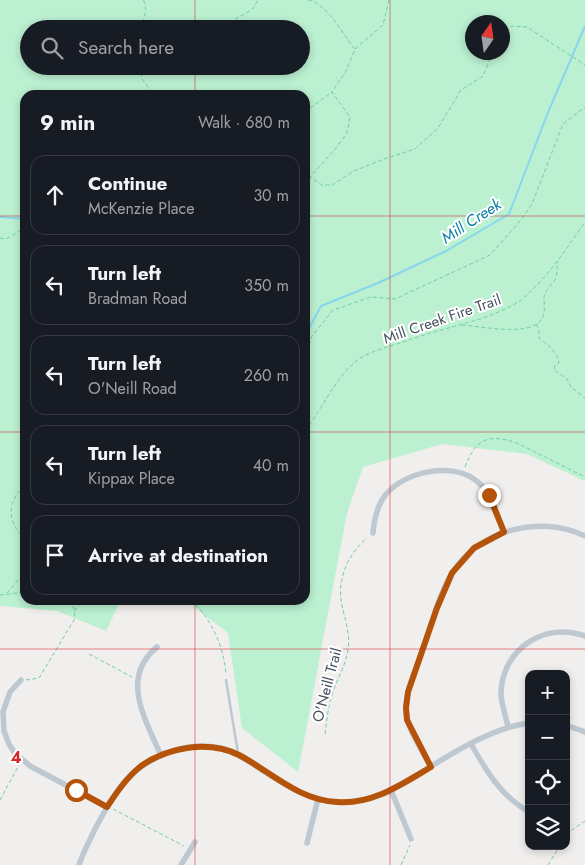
<!DOCTYPE html>
<meta charset="utf-8">
<style>
body{margin:0;font-family:Jost,sans-serif;background:#242831;color:#f1f3f6}
.controls{position:absolute;right:15px;bottom:15px;display:grid;overflow:hidden;border-radius:10px;box-shadow:0 2px 8px #0003}
.controls button{width:45px;height:45px;display:grid;place-items:center;padding:0;border:0;border-bottom:1px solid #363941;background:#171b24;color:#f1f3f6;font:25px sans-serif}
.compass{position:absolute;left:465px;top:15px;width:45px;height:45px;border-radius:50%;background:#171b24;box-shadow:0 2px 8px #0003;rotate:13deg}
.stop{position:absolute;width:15px;height:15px;margin:-11px;border:4px solid #b45309;border-radius:50%;background:#fff}
.stop.end{background:#b45309;border-color:#fff;box-shadow:0 1px 5px #0008}
.list{margin:0;padding:0;list-style:none}
h2{display:flex;justify-content:space-between;align-items:center;height:65px;margin:0;padding:0 20px;font-size:21px}
h2 small{font-size:16px;font-weight:400;color:#9ea1a6}
.list li{display:grid;grid-template-columns:32px 1fr auto;gap:15px;align-items:center;box-sizing:border-box;height:80px;margin:0 10px 10px;padding:0 10px;border:1px solid #363941;border-radius:15px}
.list b{display:block;font-size:19px;white-space:nowrap}
.list p{margin:0;font-size:16px;white-space:nowrap;color:#9ea1a6}
.list em{font-size:16px;font-style:normal;color:#9ea1a6}
.icon{flex:none;width:28px;height:28px;fill:none;stroke:currentColor;stroke-width:2;stroke-linecap:round;stroke-linejoin:round}
.map{position:relative;flex:none;width:585px;height:865px;overflow:hidden}
.search{position:absolute;background:#171b24;box-shadow:0 2px 8px #0003;left:20px;top:20px;width:290px;height:55px;display:flex;align-items:center;gap:12px;box-sizing:border-box;padding:0 18px;border-radius:28px;color:#9ea1a6;font-size:19px}
.panel{position:absolute;background:#171b24;box-shadow:0 2px 8px #0003;left:20px;top:90px;width:290px;height:515px;border-radius:15px}
.map>svg:first-child{display:block}
</style>
<div class="map">
<svg width="585" height="865" viewBox="0 0 585 865">
<rect width="100%" height="100%" fill="#f1eeee"/>
<path fill="#bbf0d1" fill-rule="evenodd" d="M0,0h585v481l-58,-27 -85,-10 -79,23 -16,46 -49,259 -56,-44 -14,-95 -43,-33h120v-505h-280v505h96l-15,31 -49,-20 -57,-5zM472,22h30v30h-30zM29,29h272v37h-272z"/>
<g fill="none" stroke-linecap="round" stroke-linejoin="round">
<g stroke="#87d6ee" stroke-width="2">
<path d="M0,217l25,2"/>
<path d="M305,336l16,-30 57,-23 68,-32 63,-37 38,-99 38,-89"/>
</g>
<g stroke="#72cfa4" stroke-width="1" stroke-dasharray="4 2.5" stroke-linecap="butt">
<path d="M308,0c19,3 35,35 47,49"/>
<path d="M389,0l-6,25 -28,24 -9,22 -14,21 18,25 -3,16 -11,15 -26,29 12,8h10l22,-14 30,-12 31,-10 23,-21 23,-38 22,-14 10,-24"/>
<path d="M141,29l5,-19 -2,-9 -2,-1"/>
<path d="M218,29l35,-20 5,-9"/>
<path d="M502,37l10,-11 15,1 58,38"/>
<path d="M140,66l2,13 12,16"/>
<path d="M305,112l27,-20"/>
<path d="M305,176l4,1"/>
<path d="M0,238l6,1 14,-8 5,2"/>
<path d="M536,324l3,6v8c9,7 18,13 20,25l-4,2 -1,5 13,9 4,8 14,11"/>
<path d="M462,325c18,1 67,12 79,-5 5,-7 3,-16 3,-23 1,-8 10,-13 12,-20 2,-5 0,-10 2,-16"/>
<path d="M305,357l7,-21 21,-26 38,-13 24,2 95,-44 31,-35 11,-16 31,-80 22,-17"/>
<path d="M305,430c18,-21 28,-49 49,-67 12,-12 39,-17 55,-23 36,-13 79,-19 111,-39 5,-3 9,-9 14,-13 20,-20 35,-43 51,-66"/>
<path d="M465,467c11,-28 22,-34 52,-24l68,34"/>
<path d="M25,486c-19,15 -18,37 0,53"/>
<path d="M7,593l18,-21"/>
<path d="M0,595l25,-3"/>
<path d="M191,600c20,18 33,47 35,74"/>
<path d="M75,611l7,-11"/>
<path d="M89,654l43,23"/>
<path d="M26,680l13,-2 35,-58 1,-9 -5,-11"/>
<path d="M325,734c2,-14 3,-29 8,-42 5,-15 13,-27 15,-43 3,-18 -5,-33 -7,-50 -3,-23 9,-47 26,-61"/>
<path d="M0,800l19,-35"/>
<path d="M113,809l71,37"/>
<path d="M566,834l19,-13"/>
<path d="M401,865l9,-20"/>
<path d="M548,865l12,-19"/>
</g>
<path stroke="#bec8d1" stroke-width="2.5" d="M226,680l12,73"/>
<g stroke="#bec8d1" stroke-width="5.5">
<path d="M373,533c1,-11 3,-23 9,-33 16,-27 66,-39 92,-21 18,12 22,34 30,53"/>
<path d="M157,647c-38,31 -11,73 4,109"/>
<path d="M21,680l-11,12 -7,20 1,19 5,13 5,8 16,14 77,41"/>
<path d="M566,725l19,7"/>
<path d="M508,727c-2,-11 -7,-23 -7,-34 1,-44 44,-72 84,-57"/>
<path d="M471,744c16,28 30,52 58,68"/>
<path d="M431,767c-9,-18 -25,-38 -25,-59 0,-21 12,-42 18,-62 8,-24 14,-49 27,-71 26,-45 89,-61 134,-39"/>
<path d="M391,790l20,49"/>
<path d="M307,843l11,-44"/>
<path d="M79,865c4,-13 11,-25 17,-38 8,-14 15,-29 26,-42 23,-28 65,-46 102,-36 13,4 25,12 36,20 44,27 71,45 123,25 46,-23 95,-64 146,-71"/>
<path d="M181,865l14,-23"/>
</g>
</g>
<g fill="none" stroke-linecap="round" stroke-linejoin="round">
<path stroke="#b45309" stroke-width="6" d="M76,790l31,17c10,-15 20,-30 34,-41 27,-19 67,-26 98,-11 32,17 59,45 98,47 35,3 65,-18 94,-35l-24,-47 -1,-12 2,-16 29,-84 15,-35 22,-25 30,-16 -15,-37"/>
</g>
<path fill="none" stroke="#d62828" stroke-width="1" stroke-opacity="0.55" d="M195,0v29M390,0v865M195,66v29M0,216h25M305,216h280M0,432h25M305,432h280M195,600v265M0,649h585"/>
<g text-anchor="middle" dominant-baseline="central" stroke-width="4" stroke-linejoin="round" paint-order="stroke">
<g font-size="15" fill="#46515d" stroke="#fff">
<text transform="translate(442 319) rotate(-19)">Mill Creek Fire Trail</text>
<text transform="translate(327 685) rotate(-75)">O'Neill Trail</text>
</g>
<g font-size="16" font-style="italic" fill="#0880a5" stroke="#fff">
<text transform="translate(471 221) rotate(-33)">Mill Creek</text>
</g>
</g>
<g font-size="16" text-anchor="middle" font-weight="bold" fill="#d62828" stroke="#fff" stroke-width="4" stroke-linejoin="round" paint-order="stroke">
<text x="16" y="763">4</text>
</g>
</svg>
<div class="controls">
<button>+</button>
<button>−</button>
<button><svg class="icon" aria-label="locate" viewBox="0 0 24 24"><circle cx="12" cy="12" r="6"/><path d="M12 2v4M12 18v4M2 12h4M18 12h4"/></svg></button>
<button><svg class="icon" aria-label="layers" viewBox="0 0 24 24"><path d="M12 4l9 5-9 5-9-5zM3 14l9 5 9-5"/></svg></button>
</div>
<svg class="compass" viewBox="-18 -18 36 36"><path d="M0-13l5 13h-10z" fill="#e53935"/><path d="M0 13l5-13h-10z" fill="#9ea1a6"/></svg>
<div class="stop" style="left:76px;top:790px"></div>
<div class="stop end" style="left:489px;top:495px"></div>
<div class="search"><svg class="icon" aria-label="search" viewBox="0 0 24 24"><circle cx="10" cy="10" r="6"/><path d="M15 15l6 6"/></svg>Search here</div>
<section class="panel">
<h2>9 min<small>Walk · 680 m</small></h2>
<ul class="list">
<li><svg class="icon" aria-label="ahead" viewBox="0 0 24 24"><path d="M12 20V5M6 11l6-6 6 6"/></svg><div><b>Continue</b><p>McKenzie Place</p></div><em>30 m</em></li>
<li><svg class="icon" aria-label="left" viewBox="0 0 24 24"><path d="M17 20v-9H6M10 6l-5 5 5 5"/></svg><div><b>Turn left</b><p>Bradman Road</p></div><em>350 m</em></li>
<li><svg class="icon" aria-label="left" viewBox="0 0 24 24"><path d="M17 20v-9H6M10 6l-5 5 5 5"/></svg><div><b>Turn left</b><p>O'Neill Road</p></div><em>260 m</em></li>
<li><svg class="icon" aria-label="left" viewBox="0 0 24 24"><path d="M17 20v-9H6M10 6l-5 5 5 5"/></svg><div><b>Turn left</b><p>Kippax Place</p></div><em>40 m</em></li>
<li><svg class="icon" aria-label="arrive" viewBox="0 0 24 24"><path d="M6 21V4h12l-3 4 3 4H6"/></svg><div><b>Arrive at destination</b></div></li>
</ul>
</section>
</div>
